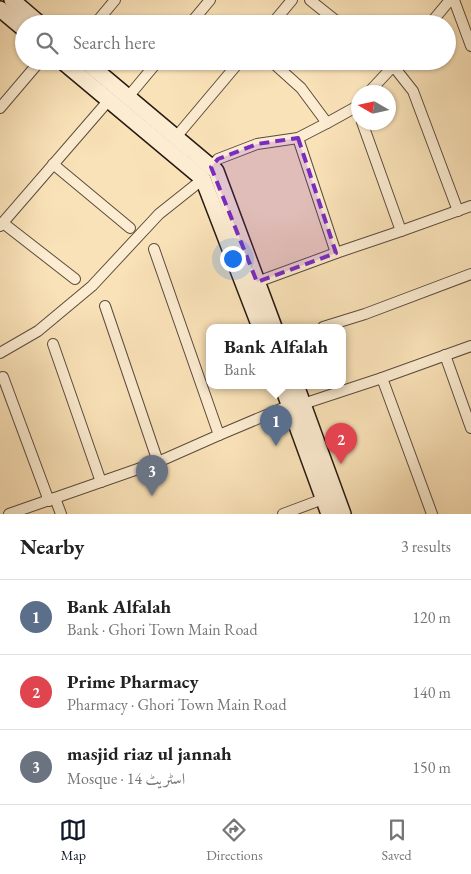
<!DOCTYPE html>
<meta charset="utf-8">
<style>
body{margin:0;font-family:"EB Garamond",Amiri,serif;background:#f6f6f6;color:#222}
.compass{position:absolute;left:351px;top:85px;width:45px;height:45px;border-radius:50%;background:#fff;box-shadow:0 1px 4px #0004;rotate:279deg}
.you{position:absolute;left:232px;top:258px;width:18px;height:18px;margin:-12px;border:4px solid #fff;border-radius:50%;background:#1a73e8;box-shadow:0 0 0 8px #1a73e833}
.badge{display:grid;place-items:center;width:32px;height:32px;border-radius:50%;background:#111827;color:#fff;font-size:16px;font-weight:700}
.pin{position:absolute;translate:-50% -41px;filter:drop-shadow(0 1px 2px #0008)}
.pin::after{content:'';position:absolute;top:26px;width:18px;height:15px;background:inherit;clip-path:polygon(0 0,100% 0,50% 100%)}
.popup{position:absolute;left:206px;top:324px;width:140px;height:65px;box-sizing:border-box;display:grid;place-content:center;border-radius:10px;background:#fff;filter:drop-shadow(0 1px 4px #0005);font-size:16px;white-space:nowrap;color:#767676}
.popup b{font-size:19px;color:#222}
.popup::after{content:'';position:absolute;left:50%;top:100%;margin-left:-10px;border:10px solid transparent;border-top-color:#fff}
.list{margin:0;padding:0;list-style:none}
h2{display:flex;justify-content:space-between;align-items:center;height:65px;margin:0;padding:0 20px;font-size:21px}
h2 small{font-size:16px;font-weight:400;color:#767676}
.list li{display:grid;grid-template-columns:32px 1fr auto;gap:15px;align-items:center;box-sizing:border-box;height:75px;padding:0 20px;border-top:1px solid #e0e0e0}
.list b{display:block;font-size:19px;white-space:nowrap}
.list p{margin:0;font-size:16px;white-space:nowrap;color:#767676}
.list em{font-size:16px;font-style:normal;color:#767676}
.icon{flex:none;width:28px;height:28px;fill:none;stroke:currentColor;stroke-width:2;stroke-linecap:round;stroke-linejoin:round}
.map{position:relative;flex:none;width:471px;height:514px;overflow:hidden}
.search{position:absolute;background:#fff;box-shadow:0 1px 4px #0004;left:15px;right:15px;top:15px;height:55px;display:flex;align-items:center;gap:12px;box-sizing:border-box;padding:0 18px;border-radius:28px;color:#767676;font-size:19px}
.sheet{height:290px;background:#fff}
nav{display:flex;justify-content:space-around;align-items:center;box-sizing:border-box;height:70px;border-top:1px solid #e0e0e0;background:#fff;font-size:14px;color:#767676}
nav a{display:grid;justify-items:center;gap:2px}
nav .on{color:#111827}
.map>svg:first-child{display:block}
</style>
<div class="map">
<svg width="471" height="514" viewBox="0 0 471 514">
<rect width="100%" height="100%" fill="#fae2b8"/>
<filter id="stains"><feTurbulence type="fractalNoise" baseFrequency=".004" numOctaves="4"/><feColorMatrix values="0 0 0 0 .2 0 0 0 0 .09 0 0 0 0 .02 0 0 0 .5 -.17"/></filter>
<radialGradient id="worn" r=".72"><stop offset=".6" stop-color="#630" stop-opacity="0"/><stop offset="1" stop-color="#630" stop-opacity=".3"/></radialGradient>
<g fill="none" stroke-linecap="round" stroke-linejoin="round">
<defs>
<g id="street">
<path d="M310,0l30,24"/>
<path d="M454,0l17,46"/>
<path d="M95,24l20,-24"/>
<path d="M190,24l20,-24"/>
<path d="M272,24l20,-24"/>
<path d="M430,24l20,-24"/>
<path d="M271,61l30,27 26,35"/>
<path d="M387,61l7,6 19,24 45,120"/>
<path d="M369,92l29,-31"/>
<path d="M128,97l30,-36"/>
<path d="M0,108l40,-47"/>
<path d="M362,122l39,109"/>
<path d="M176,137l64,-76"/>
<path d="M298,138l38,115"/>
<path d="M53,164l77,64"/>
<path d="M211,167l7,-8 39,-15 41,-6 29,-15 29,-16 2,-3"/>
<path d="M3,223l72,56"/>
<path d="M0,226l109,-126"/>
<path d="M154,249l65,186"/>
<path d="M257,282l79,-29 65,-22 70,-25"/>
<path d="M105,306l53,156"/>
<path d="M323,327l42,-13 106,-40"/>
<path d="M53,344l48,138"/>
<path d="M0,353l38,-22 54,-45 67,-72 44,-35"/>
<path d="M445,355l26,73"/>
<path d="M3,377l46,124"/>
<path d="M382,378l50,136"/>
<path d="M303,404l79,-26 89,-32"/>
<path d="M55,498l6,16"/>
<path d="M9,514l149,-52 61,-27 71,-30"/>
<path d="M283,514l40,-15"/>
</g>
<g id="secondary">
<path d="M12,0l28,24"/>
<path d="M0,9l24,20"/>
<path d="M62,61l141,118 57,148"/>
<path d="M85,61l131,110 58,156"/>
<path d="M282,385l47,129"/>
<path d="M296,385l47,129"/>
</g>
</defs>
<use href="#street" stroke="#5b4c3c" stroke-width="12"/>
<use href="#secondary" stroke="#261a12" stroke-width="18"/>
<use href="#street" stroke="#fcecd1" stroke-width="10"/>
<use href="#secondary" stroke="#fcecd1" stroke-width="15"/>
</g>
<path fill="#7b2cbf" fill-opacity="0.2" stroke="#7b2cbf" stroke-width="4" stroke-dasharray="10 6" stroke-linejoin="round" d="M298,138l38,115 -79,29 -46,-115 7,-8 39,-15z"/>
<rect width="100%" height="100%" filter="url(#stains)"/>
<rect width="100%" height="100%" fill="url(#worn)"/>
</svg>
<svg class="compass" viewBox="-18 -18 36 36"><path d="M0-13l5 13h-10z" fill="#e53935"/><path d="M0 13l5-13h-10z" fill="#767676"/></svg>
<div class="you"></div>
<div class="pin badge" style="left:276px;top:446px;background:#5c6f8a">1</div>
<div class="popup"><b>Bank Alfalah</b>Bank</div>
<div class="pin badge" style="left:341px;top:464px;background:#e0444e">2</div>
<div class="pin badge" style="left:152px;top:496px;background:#6b7280">3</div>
<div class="search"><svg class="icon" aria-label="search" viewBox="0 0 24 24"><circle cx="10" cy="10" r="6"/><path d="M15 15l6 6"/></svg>Search here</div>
</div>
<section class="sheet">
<h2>Nearby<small>3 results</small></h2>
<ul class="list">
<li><span class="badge" style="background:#5c6f8a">1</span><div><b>Bank Alfalah</b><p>Bank · Ghori Town Main Road</p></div><em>120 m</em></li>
<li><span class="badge" style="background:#e0444e">2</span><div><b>Prime Pharmacy</b><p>Pharmacy · Ghori Town Main Road</p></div><em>140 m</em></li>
<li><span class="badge" style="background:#6b7280">3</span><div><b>masjid riaz ul jannah</b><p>Mosque · اسٹریٹ 14</p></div><em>150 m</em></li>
</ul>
</section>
<nav>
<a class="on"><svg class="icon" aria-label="map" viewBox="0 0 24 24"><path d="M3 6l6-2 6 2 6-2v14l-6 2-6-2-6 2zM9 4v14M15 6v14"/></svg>Map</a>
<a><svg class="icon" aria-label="directions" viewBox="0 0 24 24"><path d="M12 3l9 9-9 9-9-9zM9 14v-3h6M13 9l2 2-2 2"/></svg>Directions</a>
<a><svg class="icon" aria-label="saved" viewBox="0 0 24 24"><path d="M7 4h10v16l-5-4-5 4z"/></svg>Saved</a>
</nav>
